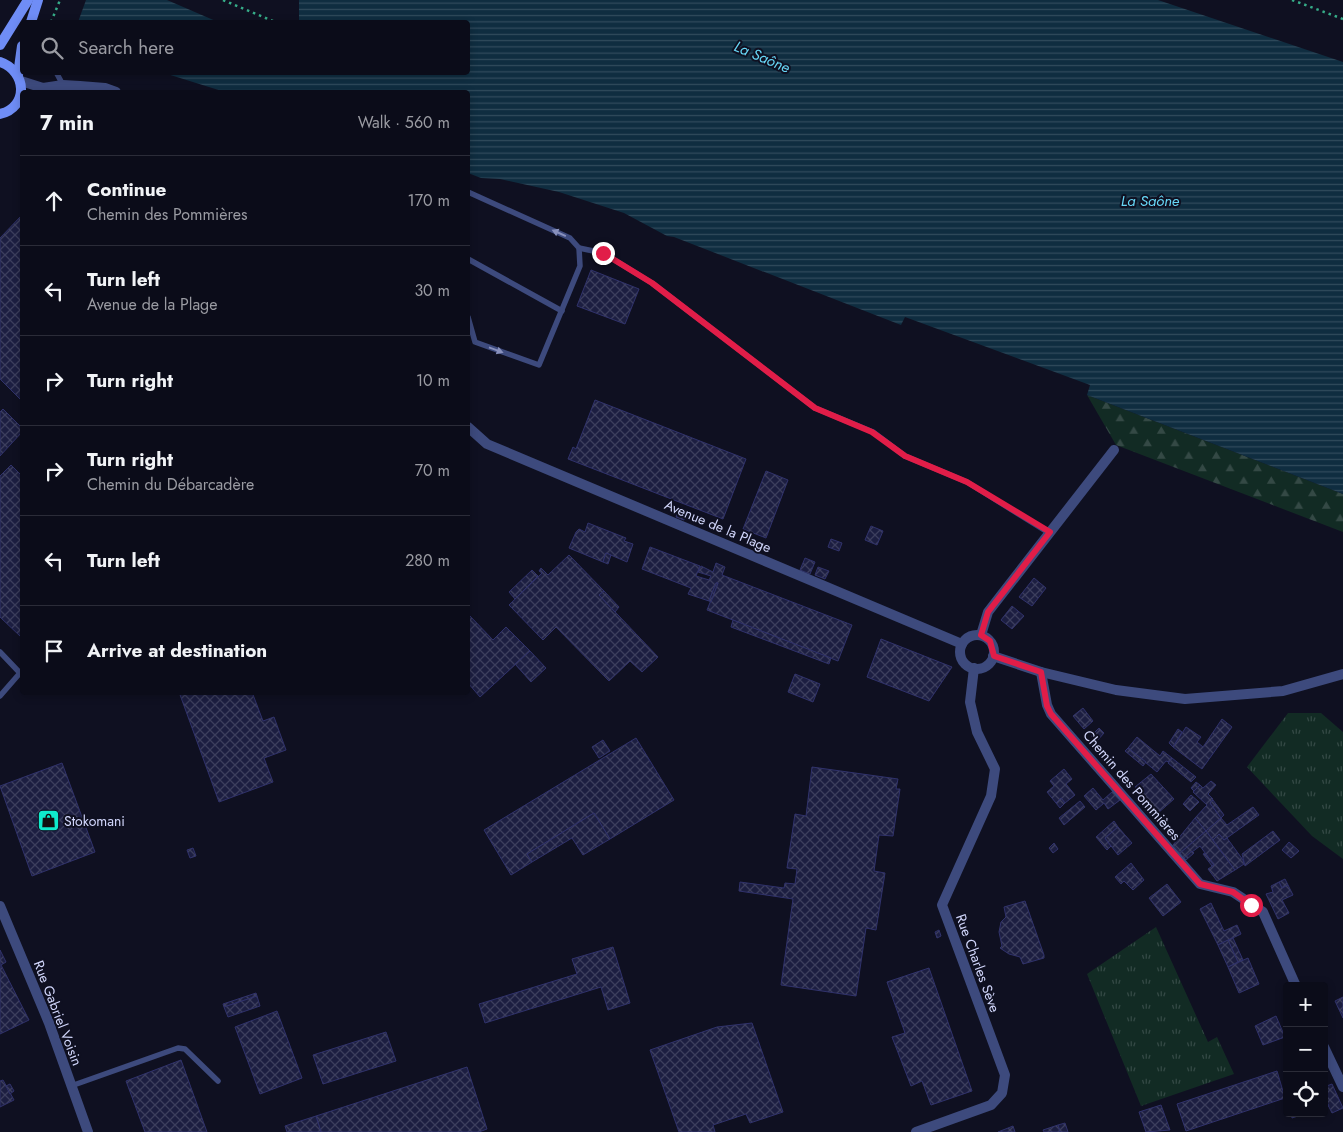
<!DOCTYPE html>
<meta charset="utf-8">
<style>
body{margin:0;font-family:Jost,sans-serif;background:#191a26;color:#f1f3f6}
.controls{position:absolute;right:15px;bottom:15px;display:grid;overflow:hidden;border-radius:5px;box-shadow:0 2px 8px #0003}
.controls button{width:45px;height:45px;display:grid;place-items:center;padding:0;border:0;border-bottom:1px solid #2b2c38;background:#0b0c19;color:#f1f3f6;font:25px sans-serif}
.stop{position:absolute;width:15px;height:15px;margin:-11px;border:4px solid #e11d48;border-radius:50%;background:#fff}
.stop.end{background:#e11d48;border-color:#fff;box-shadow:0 1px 5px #0008}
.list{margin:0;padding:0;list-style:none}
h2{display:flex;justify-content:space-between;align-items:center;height:65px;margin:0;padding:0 20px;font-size:21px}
h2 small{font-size:16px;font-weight:400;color:#9a9ba2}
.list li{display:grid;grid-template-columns:32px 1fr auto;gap:15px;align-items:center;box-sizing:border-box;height:90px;padding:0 20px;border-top:1px solid #2b2c38}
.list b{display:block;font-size:19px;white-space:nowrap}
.list p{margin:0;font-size:16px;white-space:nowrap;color:#9a9ba2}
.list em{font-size:16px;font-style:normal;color:#9a9ba2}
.icon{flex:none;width:28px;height:28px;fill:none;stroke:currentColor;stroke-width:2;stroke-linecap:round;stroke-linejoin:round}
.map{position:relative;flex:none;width:1343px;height:1132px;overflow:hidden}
.search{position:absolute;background:#0b0c19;box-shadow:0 2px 8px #0003;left:20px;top:20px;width:450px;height:55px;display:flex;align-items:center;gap:12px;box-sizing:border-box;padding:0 18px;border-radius:5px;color:#9a9ba2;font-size:19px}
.panel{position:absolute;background:#0b0c19;box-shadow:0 2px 8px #0003;left:20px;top:90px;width:450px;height:605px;border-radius:5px}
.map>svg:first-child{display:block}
</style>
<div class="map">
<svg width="1343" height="1132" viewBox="0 0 1343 1132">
<defs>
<pattern id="grass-tufts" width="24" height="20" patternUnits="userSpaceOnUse" patternTransform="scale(1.25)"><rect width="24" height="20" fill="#122b24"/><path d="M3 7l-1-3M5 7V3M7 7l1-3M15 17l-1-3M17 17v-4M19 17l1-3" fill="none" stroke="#344945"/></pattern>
<pattern id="forest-firs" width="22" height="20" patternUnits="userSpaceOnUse" patternTransform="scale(1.25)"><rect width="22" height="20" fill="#122b24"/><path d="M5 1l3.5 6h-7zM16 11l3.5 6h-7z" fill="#344945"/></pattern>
<pattern id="water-rules" width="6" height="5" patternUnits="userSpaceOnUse" patternTransform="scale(1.25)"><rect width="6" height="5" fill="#0f2d40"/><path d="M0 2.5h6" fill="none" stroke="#314b5c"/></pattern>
<pattern id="building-cross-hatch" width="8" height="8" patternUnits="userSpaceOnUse" patternTransform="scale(1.25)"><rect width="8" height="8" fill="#1c1e41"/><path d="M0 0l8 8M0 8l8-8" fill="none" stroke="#3c3e5d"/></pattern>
</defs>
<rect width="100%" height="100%" fill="#0f1021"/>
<g fill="url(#grass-tufts)">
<path d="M1288,713h33l22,19v127l-31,-23 -65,-69z"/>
<path d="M1156,927l52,115 9,-5 17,37 -93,32 -54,-132z"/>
</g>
<path fill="url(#forest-firs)" d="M1087,395l256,99v38l-227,-87z"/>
<g fill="url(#water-rules)">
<path d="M86,0h81l51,22h-140z"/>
<path d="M299,0h859l185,62v432l-256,-99 3,-10 -185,-68 -4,8 -227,-88 -7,-1 -43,-23 -65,-21 -59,-13 -19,-1 -13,-5v-81h-243l-61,-19 304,-1v-50h-169z"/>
</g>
<g fill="url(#building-cross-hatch)" stroke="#30326b">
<path d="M22,215v186l-22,-22v-141z"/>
<path d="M591,270l48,19 -14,35 -48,-18z"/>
<path d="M595,400l151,59 -23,60 -155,-60 5,-12 3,2z"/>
<path d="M3,409l19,19v4l-22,24v-44z"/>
<path d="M11,465l11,11 -1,161 -21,-20v-141z"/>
<path d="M766,471l22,9 -22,58 -23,-9z"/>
<path d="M678,512l8,4 -2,4 -8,-3z"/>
<path d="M588,523l38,15 -2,3 9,3 -6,18 -21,-9 -3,9 -34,-14 7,-16 3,-3 6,3z"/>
<path d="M871,526l12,5 -6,14 -12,-5z"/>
<path d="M831,539l11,4 -3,8 -11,-4z"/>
<path d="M650,547l50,19 -4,10 13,4 2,-4 -13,-4 3,-6 12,6 3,-9 9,4 -3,8 130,50 -14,36 -131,-51 11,-27h-2l-7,18 -21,-7 3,-6 -49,-19z"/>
<path d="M606,553l5,2 -3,9 -5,-2z"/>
<path d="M569,555l35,36 -5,4 59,62 -16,15 -12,-11 -21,20 -53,-54 -13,13 -34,-35 33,-32 -3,-2 2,-3 7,7z"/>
<path d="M805,558l10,4 -5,12 -10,-4z"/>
<path d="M818,567l11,4 -4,8 -10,-4z"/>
<path d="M532,570l6,6 -23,23 -6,-7z"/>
<path d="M1034,578l12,10 -14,18 -13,-9z"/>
<path d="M716,583h2l-7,19 -2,-1z"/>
<path d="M604,591l15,16 -4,5 -16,-17z"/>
<path d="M1012,606l12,10 -12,13 -11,-9z"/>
<path d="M470,616l23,24 13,-13 24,24 -50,46 -12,-14v-65z"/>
<path d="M733,620l98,38 -2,6 -98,-37z"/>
<path d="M881,639l71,28 -23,34 -62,-24z"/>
<path d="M530,651l16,17 -15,14 -16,-18z"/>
<path d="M795,674l25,10 -7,18 -25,-10z"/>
<path d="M179,692h73l11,29 11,-4 12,33 -22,8 9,24 -54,20z"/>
<path d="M1083,708l10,13 -9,8 -11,-13z"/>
<path d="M1222,719l10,8 -30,42 -29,-22 13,-20 15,10 -4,5 6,5z"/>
<path d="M1099,728l5,5 -7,8 -6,-5z"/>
<path d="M1178,729l4,3 -9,15 -4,-4z"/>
<path d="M1137,737l23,19 3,-5 9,7 -3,4 -3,-1 -9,11 -29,-24z"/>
<path d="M636,738l38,62 -64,39 -16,-26 -67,41 5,8 -21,13 -27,-45z"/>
<path d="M603,740l7,11 -11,7 -7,-11z"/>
<path d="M1128,748l18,14 -3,4 -18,-15z"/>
<path d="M1172,758l24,19 -5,5 -23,-19z"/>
<path d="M62,763l33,89 -63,24 -32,-90z"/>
<path d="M812,767l86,12 -2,10h4l-7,47 -14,-1 -5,36 11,2 -9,57 -10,-2 -10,68 -75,-11 12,-86 -54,-8 1,-9 44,6 1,-5 10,1 2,-15 -10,-1 8,-54 11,2z"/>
<path d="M1064,769l8,10 -6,5 9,11 -10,8 -4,-5 -5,5 -9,-11 7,-6 -4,-5z"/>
<path d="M1151,774l23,25 -16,14 -23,-26z"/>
<path d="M1211,781l5,4 -8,9 5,5 -3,4 11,15 -15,13 -11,-13 12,-13 -14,-13 7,-7 3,3z"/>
<path d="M1196,782l4,3 -6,6 -3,-3z"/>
<path d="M1093,788l10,12 10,-9 7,9 -12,9 -4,-6 -8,7 -12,-14z"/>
<path d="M1191,795l8,7 -9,9 -7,-7z"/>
<path d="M1061,798l4,5 -5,5 -4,-5z"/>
<path d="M1213,800l11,15 -3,3 -11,-15z"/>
<path d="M1080,801l5,6 -21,18 -5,-7z"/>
<path d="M1253,807l6,8 -35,25 -5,-6 -6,6 -7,-9 15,-13 6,7z"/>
<path d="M594,813l16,26 -27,16 -11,-17 -40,24 -5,-8z"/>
<path d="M1195,818l11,13 -26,22 -7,-8z"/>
<path d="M1114,821l4,6 -13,11 6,8 -4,4 -11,-13z"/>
<path d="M1118,827l14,16 -14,12 -13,-17z"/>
<path d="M1206,831l29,39 -18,11 -9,-12 6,-4 -14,-19 -16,12 -4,-5z"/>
<path d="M1273,831l7,9 -35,26 -3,-12z"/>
<path d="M1219,834l5,6 3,-2 16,22 1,4 -9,6 -22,-30z"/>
<path d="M1289,842l10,9 -8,7 -9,-8z"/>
<path d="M1054,843l4,6 -5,4 -4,-5z"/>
<path d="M193,848l3,8 -6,2 -3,-8z"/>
<path d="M1192,851l2,2 -8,7 -2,-2z"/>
<path d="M1205,853l9,12 -2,1 -9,-12z"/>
<path d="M1131,863l13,17 -11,10 -9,-9 -3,3 -6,-7z"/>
<path d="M1285,879l3,6 -6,3 -3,-6z"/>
<path d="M1279,882l3,6 6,-3 5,10 -11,5 7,13 -11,6 -12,-25 7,-2 -2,-6z"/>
<path d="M1167,884l14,18 -18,14 -14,-18z"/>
<path d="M1025,901l19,54v3l-21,6 -3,-7 -11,-3 -9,-6 2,-2 -3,-14 2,-10 5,-5 -2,-10z"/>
<path d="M1211,903l13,28 13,-6 4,9 -23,11 -18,-36z"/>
<path d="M939,930l2,6 -4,2 -2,-6z"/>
<path d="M1233,938l10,22 -5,2 -10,-22z"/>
<path d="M1228,940l10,22 -10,5 -10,-22z"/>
<path d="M613,947l17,56 -22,7 -7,-23 -116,36 -6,-19 98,-30 -5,-15z"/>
<path d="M0,950l6,12 -5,3 28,55 -29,14z"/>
<path d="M1248,958l11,26 -20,9 -11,-26z"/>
<path d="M929,968l43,123 -41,14 -9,-24 -11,5 -19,-49 13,-4 -18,-51z"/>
<path d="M256,993l1,3 -33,11 -1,-3z"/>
<path d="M257,996l3,10 -32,11 -4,-10z"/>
<path d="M1343,997v21l-8,-17z"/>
<path d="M277,1011l25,67 -42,16 -25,-67z"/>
<path d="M1276,1016l9,21 -22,8 -8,-19z"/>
<path d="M752,1023l31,89 -33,11 -4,-9 -33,11 2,7h-36l-29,-82 67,-23z"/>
<path d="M386,1032l10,29 -73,23 -10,-29z"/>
<path d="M181,1060l26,72h-62l-19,-51z"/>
<path d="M467,1067l20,62 -8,3h-158l-5,-16z"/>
<path d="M1277,1071l8,27 -99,33 -9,-27z"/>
<path d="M3,1080l11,20 -14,7v-26z"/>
<path d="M10,1084l4,7 -4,3 -4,-8z"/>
<path d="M1332,1084l11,24 -11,5 -8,-16v-10z"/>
<path d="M1324,1097l5,9 -5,2z"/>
<path d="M1161,1105l9,25 -24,2 -7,-20z"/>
<path d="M1291,1113h16l-15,5z"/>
<path d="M316,1116l5,16h-34l-2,-6z"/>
<path d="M1065,1123l3,9h-8l-2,-7z"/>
<path d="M1058,1125l2,7h-16l-1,-2z"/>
<path d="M1013,1126l2,6h-17z"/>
</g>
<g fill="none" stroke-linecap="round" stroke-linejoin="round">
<g stroke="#36ac88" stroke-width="2.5" stroke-dasharray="2.5 4" stroke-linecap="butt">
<path d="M223,0l52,22"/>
<path d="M1292,0l51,19"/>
<path d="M51,22l9,-22"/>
</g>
<g stroke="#3d4a7d" stroke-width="5.5">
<path d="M56,72l7,13"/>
<path d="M468,192l102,46 9,10 1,18 -41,99 -64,-23 -7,-25"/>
<path d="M579,248l24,5 49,30 163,125 58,24 32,24 62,26 82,51"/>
<path d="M468,259l94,52"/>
<path d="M0,652l20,21 -20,23"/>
<path d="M71,1086l107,-38 7,1 33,32"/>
</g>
<g stroke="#3d4a7d" stroke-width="10">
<path d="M21,81l22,7 20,-3 17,1 25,2 11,4"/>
<path d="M468,427l19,17 475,200"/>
<path d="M981,635l7,-23 126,-162"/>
<circle cx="977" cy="652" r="17"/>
<path d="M993,656l48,16 75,18 69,9 98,-8 60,-17"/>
<path d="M1041,672l6,33 4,9 149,170 33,8 30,20 33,74"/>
<path d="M0,906l49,117 39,109"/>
<path d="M1324,1047l19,40"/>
<path d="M916,1132l75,-27 11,-12 3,-18 -63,-170 49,-109 4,-27 -18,-37 -7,-30 4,-34"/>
</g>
<g stroke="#6f8df6" stroke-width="10">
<path d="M31,22l7,-22"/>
<path d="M0,45l28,-45"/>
<path d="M0,62c27,9 29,45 0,52"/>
<path d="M18,75l4,-29"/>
</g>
</g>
<defs><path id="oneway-solid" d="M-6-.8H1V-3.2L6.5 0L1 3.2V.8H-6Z" transform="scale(1.25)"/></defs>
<g fill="#8890bc">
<use href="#oneway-solid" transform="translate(559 233) rotate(-156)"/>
<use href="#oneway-solid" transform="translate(496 350) rotate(20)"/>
</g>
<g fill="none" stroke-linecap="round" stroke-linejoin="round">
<path stroke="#e11d48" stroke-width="6" d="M603,253l49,30 163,125 57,24 33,24 62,26 83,50 -62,80 -7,23 9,6 4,15 47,16 6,34 4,8 149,170 33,8 18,13"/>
</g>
<defs>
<symbol id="shop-square" viewBox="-11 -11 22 22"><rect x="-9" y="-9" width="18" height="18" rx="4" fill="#0febcc" stroke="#0f1021"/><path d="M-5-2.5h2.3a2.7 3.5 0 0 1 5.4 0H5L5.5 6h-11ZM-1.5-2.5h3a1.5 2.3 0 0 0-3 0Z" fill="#111"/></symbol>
</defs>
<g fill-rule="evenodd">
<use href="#shop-square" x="36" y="808" width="25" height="25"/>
</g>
<g text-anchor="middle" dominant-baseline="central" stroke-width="4" stroke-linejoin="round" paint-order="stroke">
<g font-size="14" fill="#d2d7fc" stroke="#0f1021">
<text transform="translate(718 526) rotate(23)">Avenue de la Plage</text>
<text transform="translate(1132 785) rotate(49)">Chemin des Pommières</text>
<text transform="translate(978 963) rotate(70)">Rue Charles Sève</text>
<text transform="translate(58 1013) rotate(69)">Rue Gabriel Voisin</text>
</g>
<g font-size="14" fill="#d2d7fc" stroke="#0f1021" text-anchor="start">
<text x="64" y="821">Stokomani</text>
</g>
<g font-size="15" font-style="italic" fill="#67d6f5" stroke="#0f1021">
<text transform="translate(762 57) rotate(23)">La Saône</text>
<text x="1150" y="201">La Saône</text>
</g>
</g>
</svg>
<div class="controls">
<button>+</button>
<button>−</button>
<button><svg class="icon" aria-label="locate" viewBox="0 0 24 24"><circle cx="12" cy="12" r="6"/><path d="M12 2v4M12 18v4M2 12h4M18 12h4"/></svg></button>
</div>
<div class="stop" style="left:1251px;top:905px"></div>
<div class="stop end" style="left:603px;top:253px"></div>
<div class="search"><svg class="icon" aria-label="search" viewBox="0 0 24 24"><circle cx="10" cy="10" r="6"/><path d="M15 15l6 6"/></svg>Search here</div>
<section class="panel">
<h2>7 min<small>Walk · 560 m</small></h2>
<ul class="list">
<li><svg class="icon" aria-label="ahead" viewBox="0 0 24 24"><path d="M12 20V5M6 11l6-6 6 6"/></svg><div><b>Continue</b><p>Chemin des Pommières</p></div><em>170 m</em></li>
<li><svg class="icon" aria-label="left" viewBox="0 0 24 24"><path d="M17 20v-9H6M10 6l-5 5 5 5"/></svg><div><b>Turn left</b><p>Avenue de la Plage</p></div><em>30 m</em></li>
<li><svg class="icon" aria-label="right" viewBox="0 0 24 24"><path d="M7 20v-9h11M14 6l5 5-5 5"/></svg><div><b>Turn right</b></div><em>10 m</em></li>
<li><svg class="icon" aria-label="right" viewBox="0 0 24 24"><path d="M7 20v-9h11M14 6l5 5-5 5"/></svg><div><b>Turn right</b><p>Chemin du Débarcadère</p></div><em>70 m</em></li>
<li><svg class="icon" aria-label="left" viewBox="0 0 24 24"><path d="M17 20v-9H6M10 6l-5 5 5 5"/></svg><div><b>Turn left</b></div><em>280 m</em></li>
<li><svg class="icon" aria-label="arrive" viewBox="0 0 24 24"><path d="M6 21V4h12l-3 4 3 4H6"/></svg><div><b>Arrive at destination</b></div></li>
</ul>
</section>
</div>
